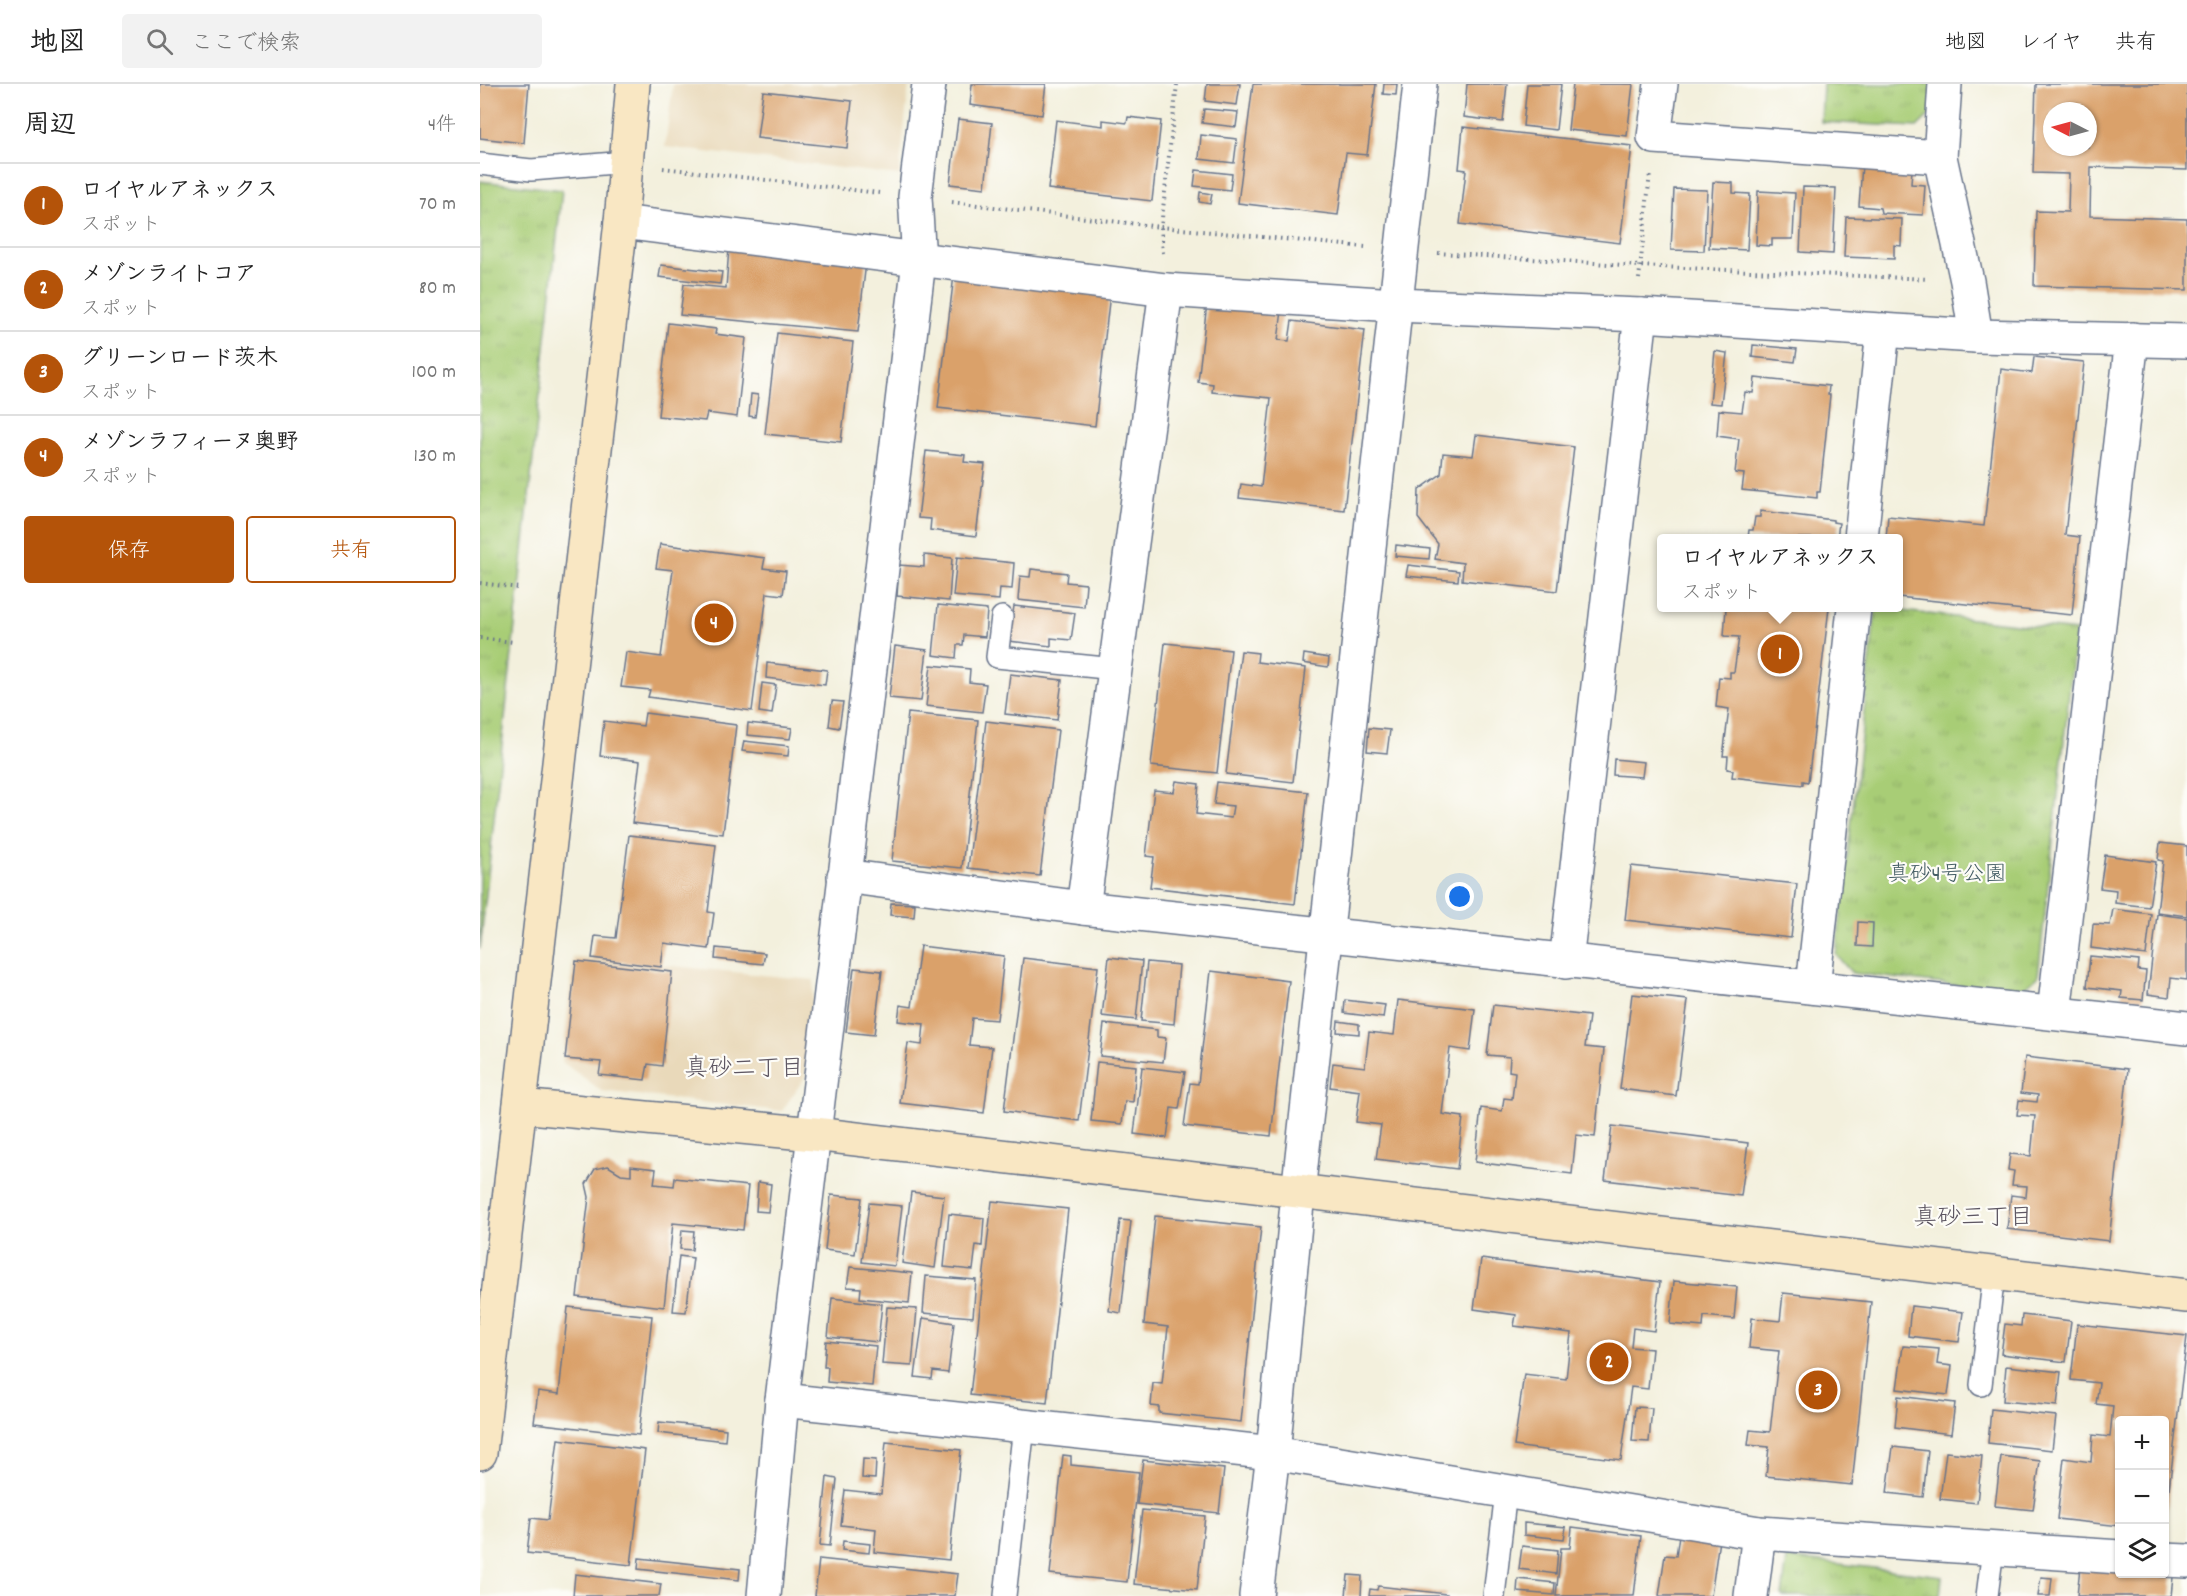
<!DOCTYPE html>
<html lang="ja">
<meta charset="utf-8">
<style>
body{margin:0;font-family:Dekko,"Klee One",sans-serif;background:#f2f2f2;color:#222}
.controls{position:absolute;right:18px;bottom:18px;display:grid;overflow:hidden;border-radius:6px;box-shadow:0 2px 4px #0004}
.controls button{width:54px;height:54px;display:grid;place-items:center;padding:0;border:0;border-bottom:2px solid #e0e0e0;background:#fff;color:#222;font:30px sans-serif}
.compass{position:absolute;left:1563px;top:18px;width:54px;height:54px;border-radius:50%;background:#fff;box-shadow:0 2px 4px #0004;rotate:276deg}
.you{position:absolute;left:980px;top:813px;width:21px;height:21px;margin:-15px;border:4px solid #fff;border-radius:50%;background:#1a73e8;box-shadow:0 0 0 9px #1a73e833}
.badge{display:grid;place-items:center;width:39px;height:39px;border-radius:50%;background:#b45309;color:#fff;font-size:20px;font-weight:700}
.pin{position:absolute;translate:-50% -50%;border:3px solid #fff;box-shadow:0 2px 6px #0006}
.popup{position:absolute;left:1177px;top:450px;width:246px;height:78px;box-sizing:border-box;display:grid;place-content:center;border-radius:6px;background:#fff;filter:drop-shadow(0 2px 4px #0005);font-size:20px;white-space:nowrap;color:#767676}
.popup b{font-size:22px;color:#222}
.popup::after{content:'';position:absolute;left:50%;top:100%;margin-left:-12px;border:12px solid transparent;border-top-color:#fff}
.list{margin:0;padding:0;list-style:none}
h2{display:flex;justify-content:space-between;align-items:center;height:78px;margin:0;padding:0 24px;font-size:26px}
h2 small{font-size:20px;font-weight:400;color:#767676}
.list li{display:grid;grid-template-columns:39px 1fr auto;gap:18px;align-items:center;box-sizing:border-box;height:84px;padding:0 24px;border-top:2px solid #e0e0e0}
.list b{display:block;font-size:22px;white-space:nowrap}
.list p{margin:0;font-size:20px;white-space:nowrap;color:#767676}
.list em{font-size:20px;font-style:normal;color:#767676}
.actions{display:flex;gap:12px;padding:18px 24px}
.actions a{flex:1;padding:14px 0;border:2px solid #b45309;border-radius:6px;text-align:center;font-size:21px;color:#b45309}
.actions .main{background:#b45309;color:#fff}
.icon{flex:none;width:33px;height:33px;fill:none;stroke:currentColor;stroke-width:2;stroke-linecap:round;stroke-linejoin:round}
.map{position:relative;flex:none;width:1707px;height:1512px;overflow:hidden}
header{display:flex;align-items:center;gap:36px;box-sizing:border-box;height:84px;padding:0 30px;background:#fff;border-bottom:2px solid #e0e0e0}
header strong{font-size:28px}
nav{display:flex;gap:33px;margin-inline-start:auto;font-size:21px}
.search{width:420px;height:54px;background:#f2f2f2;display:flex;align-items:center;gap:15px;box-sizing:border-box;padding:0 21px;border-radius:6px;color:#767676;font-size:22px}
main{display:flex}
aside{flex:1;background:#fff}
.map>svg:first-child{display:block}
</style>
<header>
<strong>地図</strong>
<div class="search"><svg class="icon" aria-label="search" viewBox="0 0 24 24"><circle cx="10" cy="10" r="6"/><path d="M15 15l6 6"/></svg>ここで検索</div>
<nav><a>地図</a><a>レイヤ</a><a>共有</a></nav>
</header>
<main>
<aside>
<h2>周辺<small>4件</small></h2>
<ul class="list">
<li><span class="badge">1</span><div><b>ロイヤルアネックス</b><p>スポット</p></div><em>70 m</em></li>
<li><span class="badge">2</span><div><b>メゾンライトコア</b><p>スポット</p></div><em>80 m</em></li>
<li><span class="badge">3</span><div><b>グリーンロード茨木</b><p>スポット</p></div><em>100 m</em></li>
<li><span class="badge">4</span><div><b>メゾンラフィーヌ奥野</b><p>スポット</p></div><em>130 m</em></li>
</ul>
<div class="actions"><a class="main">保存</a><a>共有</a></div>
</aside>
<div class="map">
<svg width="1707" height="1512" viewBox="0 0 1707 1512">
<defs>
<pattern id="park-tufts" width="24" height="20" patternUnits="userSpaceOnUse" patternTransform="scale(1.5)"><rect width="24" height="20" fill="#a8cd76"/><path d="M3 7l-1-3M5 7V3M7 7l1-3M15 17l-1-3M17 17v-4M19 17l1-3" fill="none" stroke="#90b068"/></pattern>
</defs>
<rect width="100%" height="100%" fill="#fdfcf7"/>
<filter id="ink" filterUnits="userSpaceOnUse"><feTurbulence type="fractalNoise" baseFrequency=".0167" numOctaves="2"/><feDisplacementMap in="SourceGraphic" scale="12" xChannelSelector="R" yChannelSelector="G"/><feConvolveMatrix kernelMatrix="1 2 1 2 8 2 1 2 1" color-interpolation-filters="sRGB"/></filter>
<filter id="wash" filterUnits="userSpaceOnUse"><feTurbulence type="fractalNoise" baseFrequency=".008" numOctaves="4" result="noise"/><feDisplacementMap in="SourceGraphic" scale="24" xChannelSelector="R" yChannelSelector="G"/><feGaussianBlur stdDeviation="1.35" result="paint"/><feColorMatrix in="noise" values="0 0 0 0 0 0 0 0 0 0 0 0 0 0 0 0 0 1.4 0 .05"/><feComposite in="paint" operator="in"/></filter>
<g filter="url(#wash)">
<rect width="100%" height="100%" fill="#f3f0dd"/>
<g fill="#e9d9ba">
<path d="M193,0h236l-10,91 -234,-28z"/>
<path d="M93,872l241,24 -9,97 -23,34 -180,-20 -40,-29z"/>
</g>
<g fill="url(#park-tufts)" stroke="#627e6a" stroke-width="1.5">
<path d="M1343,0h115l-1,24 -20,19 -96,-5z"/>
<path d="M0,97l82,9 -82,759z"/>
<path d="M1396,524l200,23 -38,345 -19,17 -167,-20 -16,-18z"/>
<path d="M1307,1474l155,18 -2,20h-158z"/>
</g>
<g id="blocks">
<g fill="#daa16b" fill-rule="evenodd">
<path d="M0,0h49l-5,59 -44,-5z"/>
<path d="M492,0h74l-4,31 -72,-10z"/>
<path d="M727,0h33l-3,21 -32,-4z"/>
<path d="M773,0h123l-9,71 -21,-2 -8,62 -100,-12z"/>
<path d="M904,0h13l-1,11 -13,-1z"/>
<path d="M987,0h40l-4,38 -39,-5z"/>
<path d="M1047,0h34l-5,46 -33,-4z"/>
<path d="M1093,0h60l-6,52 -59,-6z"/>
<path d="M1556,0h151v86l-96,-3 -1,49 97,3v71l-153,-4 2,-75 32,1 1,-38 -36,-1zM1572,27h36v36h-36z"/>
<path d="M283,7l89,10 -5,47 -90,-10z"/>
<path d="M724,25l34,3 -2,15 -34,-4z"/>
<path d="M648,33l33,4 -9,80 -104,-12 8,-69 47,6v-6l24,3z"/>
<path d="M478,35l34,4 -7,65 -35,-4z"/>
<path d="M983,43l169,19 -12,97 -160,-19 6,-54 -7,-1z"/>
<path d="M721,51l36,4 -3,24 -35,-4z"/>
<path d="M1382,81l50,4 -1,15 14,1 -2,30 -42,-2 -1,-5 -21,-2z"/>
<path d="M716,86l36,4 -2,16 -36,-4z"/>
<path d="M1233,98l20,1v10l17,1 -3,56 -38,-2z"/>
<path d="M1323,103l33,1 -3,66 -33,-2z"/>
<path d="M1194,105l33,1 -3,61 -33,-1z"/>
<path d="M1278,107l37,2 -2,46h-21v7l-16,-1z"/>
<path d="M720,108l12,2 -2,10 -11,-2z"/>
<path d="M1366,133l56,2 -1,27 -7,-1v14l-50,-2z"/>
<path d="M249,164l137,14 -8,70 -178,-17 4,-31 42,4z"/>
<path d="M181,181l61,7 -2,12 -61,-7z"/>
<path d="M474,191l156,18 -15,133 -157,-18z"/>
<path d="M727,219l75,8 -4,29 11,1 3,-20 73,9 -21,180 -105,-12 2,-14 20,3 10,-89 -59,-6 1,-8 -15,-2z"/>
<path d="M188,239l48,6 -1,5 31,4 -9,79 -30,-4 -2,8 -47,-5z"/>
<path d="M297,249l76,9 -12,100 -76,-8z"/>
<path d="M1273,261l44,4 -2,13 -43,-5z"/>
<path d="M1235,267l12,2 -6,51 -11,-1z"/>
<path d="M1554,273l50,5 -19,173 15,2 -8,78 -174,-18v-59h-12l2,-22 96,10 17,-157 31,4z"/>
<path d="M1275,294l74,8 -1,9h2l-10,97h-3v6l-75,-8 2,-16 -9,-1 4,-34 -22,-3 2,-26 23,2 3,-20 8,1z"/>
<path d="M271,310l7,1 -3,22 -6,-1z"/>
<path d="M996,351l98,12 -17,144 -95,-11 1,-17 -28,-4 3,-15 -20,-26 1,-28 22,-16 2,-21 30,3z"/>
<path d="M446,367l39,4 -1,7 21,2 -9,72 -46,-6 1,-11 -13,-1z"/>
<path d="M1280,427l73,9v2l6,1 -2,15h-89l1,-8h4l2,-13h5z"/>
<path d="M180,460l105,14 -2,10 23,3 -3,24 -16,-2 -15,118 -104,-14 2,-7 -29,-3 5,-35 35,5 12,-87 -17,-2z"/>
<path d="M916,461l34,4 -1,10 -34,-3z"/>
<path d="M444,471l28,3 -3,43 -52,-5 2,-31 25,2z"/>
<path d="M477,473l57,6 -2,26 -12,-1 -1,12 -46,-4z"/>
<path d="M928,481l51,6 -1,10 -52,-5z"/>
<path d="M551,485l36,4 -1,9 20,2 -2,23 -66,-7 2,-24 10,1z"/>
<path d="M458,521l49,5 -2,27 -21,-2 -1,10h-6l-1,13 -23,-3z"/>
<path d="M534,522l61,7 -4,27 -20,-2v8l-42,-5z"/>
<path d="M1246,524h103l-21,174 -5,-1v4l-71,-8 1,-7 -6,-1 1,-13h-5l6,-47 -13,-2 3,-30 11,1v-6h4l5,-35 -15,-1z"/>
<path d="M685,559l66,7 -14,123 -66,-7z"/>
<path d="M415,562l32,4 -6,51 -32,-3z"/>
<path d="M761,567l17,2 -1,9 49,6 -13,114 -67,-8z"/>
<path d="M824,570l25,4 -1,9 -25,-4z"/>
<path d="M287,579l60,7 -2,15 -59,-7z"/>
<path d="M451,581l39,4 -1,13 17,2 -4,28 -56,-6z"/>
<path d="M530,590l52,6 -5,40 -52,-6z"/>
<path d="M282,599l14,2 -4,29 -13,-2z"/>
<path d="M352,617l11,1 -4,26 -10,-2z"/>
<path d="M165,629l91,12 -13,109 -91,-11 8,-62 -40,-5 4,-35 39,5z"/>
<path d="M428,629l70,7 -16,148 -70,-7z"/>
<path d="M506,637l72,9 -18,146 -72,-8z"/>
<path d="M268,639l44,5 -2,11 -43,-4z"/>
<path d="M889,644l21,2 -3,23 -20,-2z"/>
<path d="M264,657l45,5 -1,10 -46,-5z"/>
<path d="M1134,675l30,3 -2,15 -29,-2z"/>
<path d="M696,697l23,3 -3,30 35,4 2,-12 -19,-2 3,-22 91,10 -13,112 -145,-17 4,-30 -8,-1 8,-66 20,2z"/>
<path d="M149,751l87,10 -8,67 6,1 -5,36 -45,-6 -3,24 -69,-9 3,-22 21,2z"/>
<path d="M1680,759l27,3v70l-30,-4 6,-51 -5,-1z"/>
<path d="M1625,771l51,7 -7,45 -34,-4 1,-13 -16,-2z"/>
<path d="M1151,782l166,18 -6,54 -166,-18z"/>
<path d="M411,819l24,1 -1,13 -24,-2z"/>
<path d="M1633,825l38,5 -5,41 -55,-7 2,-24 17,1z"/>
<path d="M1677,830l30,4v62l-16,-2 -2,19 -21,-3z"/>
<path d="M1378,838l15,1 -1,24 -15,-1z"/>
<path d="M440,862l84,10 -7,64 -25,-2 -3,27 23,2 -8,66 -84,-10 8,-60 14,2 2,-21 -26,-3 2,-16 12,2z"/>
<path d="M236,864l49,5 -2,11 -48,-5z"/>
<path d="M1610,872l49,5 -1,9 8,1 -3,29 -22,-2 1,-7 -35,-4z"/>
<path d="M629,873l33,4 -6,59 -34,-4z"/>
<path d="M543,874l75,9 -19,154 -75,-10z"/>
<path d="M96,877l96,11 -10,94 -14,-2 -3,16 -46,-5 2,-13 -36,-3z"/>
<path d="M667,878l32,3 -5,59 -33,-3z"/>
<path d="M374,884l28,3 -8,64 -28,-3z"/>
<path d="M731,887l78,10 -18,155 -87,-10 6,-43 8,1z"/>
<path d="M1152,910l56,6 -12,96 -56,-7z"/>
<path d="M865,916l40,5 -2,13 -39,-5z"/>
<path d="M918,916l77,9 -5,42 -20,-3 -8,66 21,3 -6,52 -81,-10 5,-34 -25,-3 4,-31 -30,-4 3,-24 32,4 4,-35 25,3z"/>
<path d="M1013,921l96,11 -4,31 19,2 -9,88 -19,-2 -4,39 -97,-12 6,-54 21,3 2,-13 8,1 3,-27 -6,-1 1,-14 -23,-2z"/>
<path d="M858,937l21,3v10l-22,-2z"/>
<path d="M624,940l53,6v7l9,1 -3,24 -63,-6z"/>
<path d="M1545,973l103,12 -19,172 -102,-12 4,-34 15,2 1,-11 -15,-1 2,-14 -6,-1 2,-16 21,2 4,-40 -18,-1 2,-15 18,2 1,-7 -17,-2z"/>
<path d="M617,978l39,4 -3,36 -8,-1 -3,23 -31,-3z"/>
<path d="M662,983l43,5 -6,37 -8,-1 -4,30 -33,-4z"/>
<path d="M1132,1042l136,17 -7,53 -136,-16z"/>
<path d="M128,1082l13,8 10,1v-9l25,3 -2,15 20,2 1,-8 73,8 -5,44 -70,-7 -9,84 -87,-10 12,-100 -3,-13 9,-15z"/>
<path d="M278,1098l13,2 -3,28 -12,-1z"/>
<path d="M431,1108l33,4 -9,72 -33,-5z"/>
<path d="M351,1111l31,3 -7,56 -30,-4z"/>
<path d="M512,1117l76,8 -21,194 -77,-8z"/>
<path d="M389,1119l33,3 -7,60 -33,-4z"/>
<path d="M469,1130l35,4 -2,28 -6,-1 -3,25 -29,-3z"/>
<path d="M675,1132l106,11 -20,195 -82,-9v-6l-8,-1 2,-23 9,1 6,-57 -24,-3z"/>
<path d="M640,1136l11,1 -10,92 -12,-2z"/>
<path d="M202,1146l12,1 -2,19 -12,-1z"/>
<path d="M199,1172l14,2 -7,54 -13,-1z"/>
<path d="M1001,1175l179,23 -6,49 -21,-3 -2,19 21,2 -4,40 -17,-2 -10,73 -107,-14 10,-72 42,5 5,-46 -57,-7 2,-11 -42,-6z"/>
<path d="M370,1183l62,6 -3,30 -49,-5 1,-10 -14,-1z"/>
<path d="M446,1192l50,4 -3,37 -50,-4z"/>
<path d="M1194,1197l63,6 -3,32 -30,-3 -1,11 -33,-3z"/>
<path d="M1303,1209l88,9 -19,183 -86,-9 3,-29 -21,-2 2,-15 20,2 9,-81 -30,-3 3,-30 28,3z"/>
<path d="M352,1214l50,6 -4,38 -50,-5z"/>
<path d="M1431,1222l52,6 -4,30 -51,-6z"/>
<path d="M88,1223l84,9 -13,119 -105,-12 4,-32 21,3z"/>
<path d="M407,1223l30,2 -5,57 -30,-2z"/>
<path d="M1542,1231l49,6 -5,41 -65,-8 4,-30 16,2z"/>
<path d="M443,1234l31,5 -6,50 -15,-2 -1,8 -17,-2z"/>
<path d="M1597,1240l110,12 -21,179 -2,-95h-44v106l-63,-7 7,-61 27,4 2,-27 17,2 3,-31 -17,-2 3,-21 -28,-3z"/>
<path d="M346,1257l50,5 -4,40 -45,-4 1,-15h-4z"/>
<path d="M1423,1262l36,3 -2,15 15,2 -4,29 -51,-6z"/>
<path d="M1526,1282l55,6 -4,34 -54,-5z"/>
<path d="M1418,1312l57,7 -4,31 -56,-7z"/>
<path d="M1155,1323l17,1 -3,34 -17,-1z"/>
<path d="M1511,1325l65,7 -4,34 -64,-7z"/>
<path d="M179,1338l67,7 -1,12 -67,-8z"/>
<path d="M78,1355l87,11 -14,115 -104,-12 4,-35 17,2z"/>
<path d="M406,1358l75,8 -12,110 -75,-8 2,-23 -35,-4 4,-35 36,4z"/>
<path d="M1413,1363l35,4 -5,46 -36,-4z"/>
<path d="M1466,1368l36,4 -5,47 -37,-4z"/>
<path d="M583,1371l8,1v9l68,7 -12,110 -77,-8z"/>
<path d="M1521,1372l39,5 -7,49 -38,-4z"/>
<path d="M383,1375l13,1 -1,19 -13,-1z"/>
<path d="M663,1376l81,9 -5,44 -82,-9z"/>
<path d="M347,1393l10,2 -7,67 -10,-1z"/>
<path d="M662,1426l63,6 -8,74 -63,-6z"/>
<path d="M1044,1439l42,4 -2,12 -40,-4z"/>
<path d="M1092,1443l69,9 -7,60h-78l5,-48h9z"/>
<path d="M1199,1451l40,5 -8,56h-52l6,-41 11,1z"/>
<path d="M363,1457l27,3 -1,9 -27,-3z"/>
<path d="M1042,1462l36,4 -2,24 -37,-5z"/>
<path d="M159,1474l101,11 -1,11 -101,-11z"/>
<path d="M339,1475l139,15 -3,22h-140z"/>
<path d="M1600,1483l40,4v3l53,3 -2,19h-94z"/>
<path d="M95,1490l86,10 -2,12h-86z"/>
<path d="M868,1491l14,1 -1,20h-15z"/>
<path d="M1561,1493l11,1 -2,18h-12z"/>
<path d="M1038,1495l37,4 -1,12 -37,-3z"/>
<path d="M898,1502l69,8 -1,2h-77l1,-7 7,1z"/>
</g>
</g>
</g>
<g filter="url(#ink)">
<use href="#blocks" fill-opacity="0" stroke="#67738a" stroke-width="1.5"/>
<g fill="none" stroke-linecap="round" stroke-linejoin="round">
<defs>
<g id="lane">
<path d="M0,80l51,6 95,-8"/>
<path d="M522,533l-5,40 118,12"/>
<path d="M1501,1301l13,-112"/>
<path d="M525,1512l19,-170"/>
<path d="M1014,1512l12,-105"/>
<path d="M1507,1512l6,-47"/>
</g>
<g id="street">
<path d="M1181,0l-7,53 286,20"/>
<path d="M1465,0l-5,73 27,124 9,55"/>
<path d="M141,138l545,68 229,15 246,10 335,21 211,5"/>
<path d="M1381,454l22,-208"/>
<path d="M364,792l239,32 1104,120"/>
<path d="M603,824l83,-618"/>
<path d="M1086,878l75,-647"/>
<path d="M1333,903l41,-379"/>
<path d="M1574,929l78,-674"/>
<path d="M302,1316l491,53 486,80 361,24"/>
<path d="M1684,1476l23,1"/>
<path d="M284,1512l18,-196 137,-1139 -4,-64 14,-113"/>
<path d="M776,1512l17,-143 25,-260 122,-1109"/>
<path d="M1271,1512l8,-63"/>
</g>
<g id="secondary">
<path d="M40,1022l294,28 1373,162"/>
<path d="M0,1369l141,-1231 12,-138"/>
</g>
</defs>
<use href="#lane" stroke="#67738a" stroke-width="24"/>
<use href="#street" stroke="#67738a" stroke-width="36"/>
<use href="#secondary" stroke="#67738a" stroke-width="36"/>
<g stroke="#67738a" stroke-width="4" stroke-dasharray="1.5 4.5" stroke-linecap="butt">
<path d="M183,84l216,25"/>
<path d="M472,118l209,25 204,20"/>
<path d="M683,169l-2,-26 16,-143"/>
<path d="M958,169l202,13 288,13"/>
<path d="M1159,195l11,-106"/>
<path d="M0,499l39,5"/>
<path d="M0,554l33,4"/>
</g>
<use href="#lane" stroke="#fff" stroke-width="21"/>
<use href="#street" stroke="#fff" stroke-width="33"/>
<use href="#secondary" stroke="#f9e7c3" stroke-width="33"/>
</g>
</g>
<g text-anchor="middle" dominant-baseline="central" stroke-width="4.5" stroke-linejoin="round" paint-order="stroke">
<g font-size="22" fill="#455e65" stroke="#fdfcf7">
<text x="1467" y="791">真砂4号公園</text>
</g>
<g font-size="24" fill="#5e5763" stroke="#fdfcf7">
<text x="264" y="986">真砂二丁目</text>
<text x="1493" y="1135">真砂三丁目</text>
</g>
</g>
</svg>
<div class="controls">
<button>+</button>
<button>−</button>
<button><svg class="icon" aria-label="layers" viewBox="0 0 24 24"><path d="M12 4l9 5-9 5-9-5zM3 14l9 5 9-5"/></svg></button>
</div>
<svg class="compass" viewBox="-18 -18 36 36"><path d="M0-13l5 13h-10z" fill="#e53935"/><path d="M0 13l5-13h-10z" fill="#767676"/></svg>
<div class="you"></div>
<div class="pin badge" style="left:1300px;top:570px">1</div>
<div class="popup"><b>ロイヤルアネックス</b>スポット</div>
<div class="pin badge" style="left:1129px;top:1278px">2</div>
<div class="pin badge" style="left:1338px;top:1306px">3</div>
<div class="pin badge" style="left:234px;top:539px">4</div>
</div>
</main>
